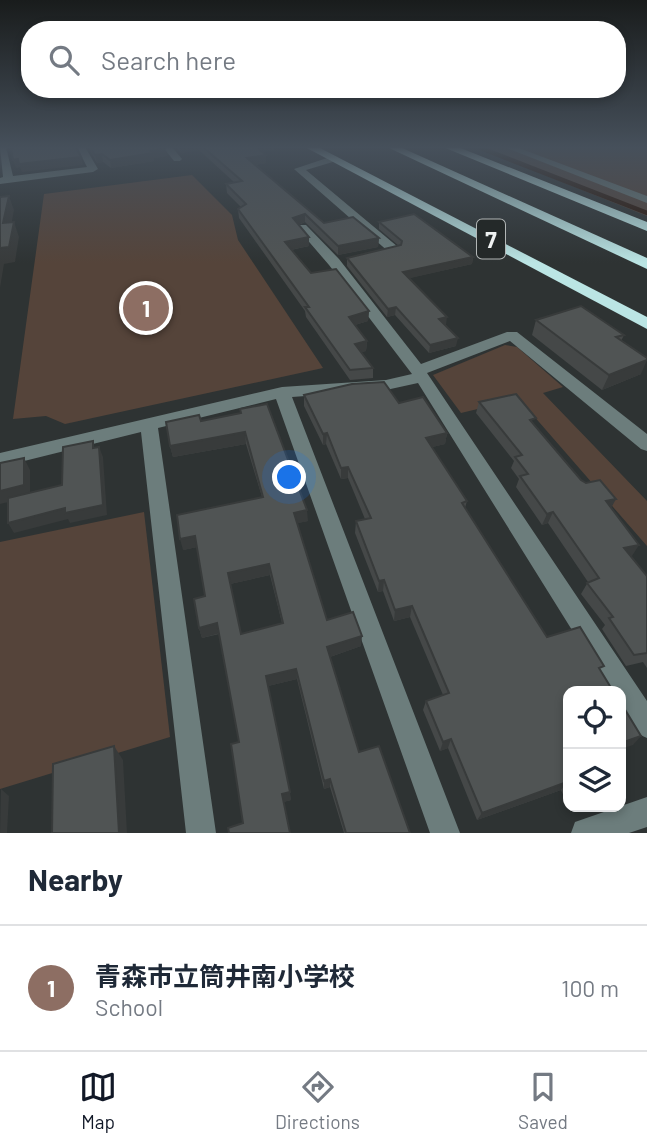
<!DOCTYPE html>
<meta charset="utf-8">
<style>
body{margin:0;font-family:Barlow,"Noto Sans JP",sans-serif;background:#f6f6f7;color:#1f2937}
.controls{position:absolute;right:21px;bottom:21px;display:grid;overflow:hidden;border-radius:14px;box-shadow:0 4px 10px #0003}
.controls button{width:63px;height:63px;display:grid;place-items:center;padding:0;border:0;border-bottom:2px solid #e0e1e3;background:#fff;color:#1f2937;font:35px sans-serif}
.you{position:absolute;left:290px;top:478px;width:24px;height:24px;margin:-18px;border:5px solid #fff;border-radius:50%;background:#1a73e8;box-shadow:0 0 0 10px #1a73e833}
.badge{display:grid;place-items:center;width:46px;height:46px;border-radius:50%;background:#111827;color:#fff;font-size:23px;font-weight:700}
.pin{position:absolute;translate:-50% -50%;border:4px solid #fff;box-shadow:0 2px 7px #0006}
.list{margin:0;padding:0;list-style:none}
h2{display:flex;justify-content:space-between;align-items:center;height:91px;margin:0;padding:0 28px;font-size:30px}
h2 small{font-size:23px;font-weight:400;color:#747a83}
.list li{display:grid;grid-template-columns:46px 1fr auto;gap:21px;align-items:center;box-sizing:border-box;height:126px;padding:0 28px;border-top:2px solid #e0e1e3}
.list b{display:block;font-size:26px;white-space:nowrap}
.list p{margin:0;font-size:23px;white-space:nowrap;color:#747a83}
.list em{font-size:23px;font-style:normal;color:#747a83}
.icon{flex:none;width:38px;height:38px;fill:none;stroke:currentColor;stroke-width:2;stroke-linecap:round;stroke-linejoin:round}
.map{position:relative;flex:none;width:647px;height:833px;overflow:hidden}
.search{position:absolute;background:#fff;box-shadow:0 4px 10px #0003;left:21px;right:21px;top:21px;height:77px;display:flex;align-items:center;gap:18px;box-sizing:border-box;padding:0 24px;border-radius:28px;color:#747a83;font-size:26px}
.sheet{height:217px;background:#fff}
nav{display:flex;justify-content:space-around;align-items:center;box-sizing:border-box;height:98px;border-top:2px solid #e0e1e3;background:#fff;font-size:19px;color:#747a83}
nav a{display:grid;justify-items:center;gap:4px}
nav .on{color:#111827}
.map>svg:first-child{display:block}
</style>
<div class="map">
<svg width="647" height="833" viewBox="0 0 647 833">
<rect width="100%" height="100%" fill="#2e3333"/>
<g fill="#55443a">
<path d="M475,147h172v69z"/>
<path d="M192,175l40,40 6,25 85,128 -258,56 -19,-8 -33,3 31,-225z"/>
<path d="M505,345l12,2 46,40 -20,6 104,108v45l-128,-147 -58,14 -28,-38z"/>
<path d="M144,512l26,225 -170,52v-247z"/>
</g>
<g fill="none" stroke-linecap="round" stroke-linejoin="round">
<path stroke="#291306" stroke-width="4.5" d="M478,147l169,66"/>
<g fill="#6c7d7c" fill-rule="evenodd">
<path d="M0,147h6l7,29 74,-9 -10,-20h8l13,22 -5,3 -93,12v-6l3,-1z"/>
<path d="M163,147h9l10,12 -2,2h-6z"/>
<path d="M504,147h12l131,49v7z"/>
<path d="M333,156l3,1v4l-30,9 92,77v6h-8l-96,-84z"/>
<path d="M298,225h8l33,34 82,105 86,-32h10l130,102v17l-6,-2 -131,-108 -83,32 220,328v37c-18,-7 -26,-28 -26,-47h-11l-192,-308 -32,7 -94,7 168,436h-30l-154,-434 -118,29 58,405h-30l-45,-401 -141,35v-14l282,-66 104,-7 26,-6 -83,-109 -31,-36z"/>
<path d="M647,797v30l-18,6h-58l4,-11z"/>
</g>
<g fill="#bbe5e4" fill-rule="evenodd">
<path d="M305,147h13l329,170v12z"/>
<path d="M387,147h13l247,111v11z"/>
<path d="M443,147h15l189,75v9z"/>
</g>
</g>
<g fill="#454848" fill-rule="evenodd">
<path d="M88,147h76l3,9 -13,2v3l-43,7 -8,-6 -6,1z"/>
<path d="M175,147h98l1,3 -12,2 4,3v8l-11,2 69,58 55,15 -1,9 -40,8 -33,-33 -6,3 10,12v9l-18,4 20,23 58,38 -1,10 -13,4 12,16 -1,10 -5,1 12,16v10l-23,2 -44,-63 -1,-6 -66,-93 -1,-9 3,-2 -14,-14 -1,-9 9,-1 -36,-33 -18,3z"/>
<path d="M379,222l94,35 -1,7 -63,14 37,47 10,21 -27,7 -34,-38 -8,2 -40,-51v-8l52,-12 -20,-17z"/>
<path d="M536,320l88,15 -3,6 20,33 -39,16 -70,-55z"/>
<path d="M304,395l95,8 48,30 -2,11 -13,3 35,54 -2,7 103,183v107l-3,1 -4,-9 -84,30 -29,-72 -8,3 -17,-41 3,-9 17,-6 -33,-78 -16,4 -11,-30 -5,1 -23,-59 1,-12 9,-2 -17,-41 -7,1 -15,-35 -3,1 -19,-39z"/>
<path d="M479,402l55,22 47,56 30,29 21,47h-2l17,20v92l-4,-6 -17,4 -24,-37 3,-4 -24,-31 7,-12 -40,-59 -6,2 -26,-38 3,-8 -8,-11 3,-7 -38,-48z"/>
<path d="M240,409l68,112 -11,2 30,97 34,26 -31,11 29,95 51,81h-66l-14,-46 -6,2 -27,-110 -29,7 23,114 -8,2 -40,21 -4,-81 -20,-108 -17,4 -3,-10 6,-32 -8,-49 -14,3 79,-53 -16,-53 -73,13 -3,-11 31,-25 39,-7zM270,575l12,48 -41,11 -11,-50z"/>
</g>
<g fill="#383b3b">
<path d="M180,147h18l1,3 -18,3z"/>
<path d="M254,147h19l1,3 -19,3z"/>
<path d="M165,148l2,8 -13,2v3l-43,7 -1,-8z"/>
<path d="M102,154l1,8 -6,1 -2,-8z"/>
<path d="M266,155v8l-18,3 -1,-8z"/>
<path d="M81,157l2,8 -61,7 -2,-5 -4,1 -3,-8z"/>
<path d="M9,196l5,14 -5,28 -6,-15z"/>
<path d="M305,214v8l-12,5v-9z"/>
<path d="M14,222l5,15 -4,25 -11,2 -4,24v-40z"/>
<path d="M309,237v9l-24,5v-9z"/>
<path d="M379,238l-1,9 -40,8v-9z"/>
<path d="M473,257l-1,7 -70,16 1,-8z"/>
<path d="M396,307l-1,8 -8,2 1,-8z"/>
<path d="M369,311l-1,10 -20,6 1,-10z"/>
<path d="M447,317l-1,8 -8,2 1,-8z"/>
<path d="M458,338l-2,8 -27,7 1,-8z"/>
<path d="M367,341l-1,10 -11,3v-10z"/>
<path d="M647,360l-6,14 -39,16 7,-15z"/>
<path d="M245,432l1,12 -73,13 -3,-11z"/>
<path d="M327,433l-1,11 -3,1v-11z"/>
<path d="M447,433l-2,11 -21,5 2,-11z"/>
<path d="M99,447l4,10 4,58 -37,8 -2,-4 -54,14 -6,-10 57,-15z"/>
<path d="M24,458l6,12v27l-30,7v-13z"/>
<path d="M348,467v11l-7,1v-11z"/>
<path d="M616,499l-6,11 -4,-9z"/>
<path d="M307,510l1,11 -13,3 -1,-11z"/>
<path d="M553,512l-5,11 -6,2 5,-11z"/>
<path d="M195,536l3,11 -15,3 -3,-11z"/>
<path d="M639,545l-7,11 -15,4 7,-12z"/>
<path d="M269,564l1,11 -40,9 -2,-11z"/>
<path d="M384,580l-1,11 -5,1 1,-11z"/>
<path d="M412,606l-2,11 -16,4 1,-11z"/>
<path d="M217,623l3,10 -18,5 -3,-10z"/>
<path d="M362,636l-1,10 -34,12v-11z"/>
<path d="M296,669l1,10 -29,7 -2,-10z"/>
<path d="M641,736l-8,9 -12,4v-6z"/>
<path d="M451,739l-3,9 -8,3 3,-9z"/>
<path d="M114,746l9,14 4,73h-8z"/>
<path d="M330,779v8l-6,2v-8z"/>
<path d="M567,782l-6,8 -84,30 5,-7z"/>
<path d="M1,789l8,7 -2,37h-7z"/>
<path d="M290,792l1,8 -8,2 -1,-8z"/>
</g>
<g fill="#505454" stroke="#383b3b" stroke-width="2" fill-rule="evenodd">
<path d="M11,147h65l5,10 -62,7 -1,-5 -5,1z"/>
<path d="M90,147h74l1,1 -14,3 2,2 -43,7 -8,-6 -7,1z"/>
<path d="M203,147h53l10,8 -19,3 77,65 29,-6 26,21 -41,8 -33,-32 -12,4 16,19 -24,5 26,31 25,-4 33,42 -20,6 18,24 -12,3 18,24 -23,2 -45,-63h4l-71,-98 8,-5 -20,-20 16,-3z"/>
<path d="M9,196l-6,27 11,-1 -5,25 -9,1v-51z"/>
<path d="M414,214l59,43 -70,15 44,45 -8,2 19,19 -28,7 -34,-38 -8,2 -41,-51 54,-13 1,-4 -23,-19z"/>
<path d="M581,306l43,29 -8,2 31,21v2l-38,15 -73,-55z"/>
<path d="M384,382l15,21 24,-6 24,36 -21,5 41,63 -5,2 85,134 33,-10 24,39 -5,2 14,23h-45v92l-1,-1 -85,31 -31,-74 -8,3 -17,-41 23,-8 -37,-87 -17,4 -11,-30 -5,1 -23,-60 15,-3 -23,-51 -7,1 -14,-35 -4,1 -19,-39 48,-11z"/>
<path d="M516,394l20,24 -6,2 51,60 5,3 14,-3 16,19 -10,2 33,44 -15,3 23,28v77l-13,2 -25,-37 4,-1 -26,-34 12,-5 -46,-66 -6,2 -27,-38 8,-2 -13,-17 7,-2 -43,-53z"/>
<path d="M267,404l40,106 -13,3 33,107 26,-8 9,24 -35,11 32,105 20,-6 31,87h-64l-16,-54 -6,2 -28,-112 -30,7 24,116 -8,2 8,39h-61l-1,-5 15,-5 -12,-79 8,-2 -22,-119 -18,5 -5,-29 11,-3 -10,-60 -15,3 -3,-24 86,-18 -18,-65 -75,14 -4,-24 33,-7 2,6 40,-8 -1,-4zM269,564l14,59 -42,11 -13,-61z"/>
<path d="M93,441v7l6,-1 4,58 -38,8v-5l-57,15v-25l54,-13 1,-38z"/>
<path d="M24,458v27l-24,6v-28z"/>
<path d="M621,703l20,33 -20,7z"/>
<path d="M114,746l5,87h-67l1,-69z"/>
</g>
<linearGradient id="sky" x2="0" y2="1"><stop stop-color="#191c1c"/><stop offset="0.56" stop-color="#46505b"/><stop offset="1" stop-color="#46505b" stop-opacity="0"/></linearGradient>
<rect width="647" height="263" fill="url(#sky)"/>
<g text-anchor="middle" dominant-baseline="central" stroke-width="5" stroke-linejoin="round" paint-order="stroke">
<rect fill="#242929" stroke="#b2b6b6" stroke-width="2" x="477" y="219.5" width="28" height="39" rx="5"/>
<g font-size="23" font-weight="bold" fill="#eff2f2">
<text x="491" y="239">7</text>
</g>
</g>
</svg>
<div class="controls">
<button><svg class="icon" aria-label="locate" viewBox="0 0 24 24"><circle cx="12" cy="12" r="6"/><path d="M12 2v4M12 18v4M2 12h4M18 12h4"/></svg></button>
<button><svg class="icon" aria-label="layers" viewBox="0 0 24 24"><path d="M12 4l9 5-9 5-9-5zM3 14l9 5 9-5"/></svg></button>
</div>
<div class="you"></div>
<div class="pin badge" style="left:146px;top:308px;background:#8d6e63">1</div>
<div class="search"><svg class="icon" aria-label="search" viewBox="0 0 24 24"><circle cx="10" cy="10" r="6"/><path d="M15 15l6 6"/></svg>Search here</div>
</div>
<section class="sheet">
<h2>Nearby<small></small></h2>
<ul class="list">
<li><span class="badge" style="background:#8d6e63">1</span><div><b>青森市立筒井南小学校</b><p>School</p></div><em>100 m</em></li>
</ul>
</section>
<nav>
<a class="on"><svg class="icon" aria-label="map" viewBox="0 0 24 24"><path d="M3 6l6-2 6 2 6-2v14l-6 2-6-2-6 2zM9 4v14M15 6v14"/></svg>Map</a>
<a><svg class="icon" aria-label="directions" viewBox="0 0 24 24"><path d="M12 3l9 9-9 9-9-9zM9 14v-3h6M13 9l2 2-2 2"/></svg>Directions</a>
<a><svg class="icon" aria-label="saved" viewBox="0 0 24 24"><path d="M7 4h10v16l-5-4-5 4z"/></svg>Saved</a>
</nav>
